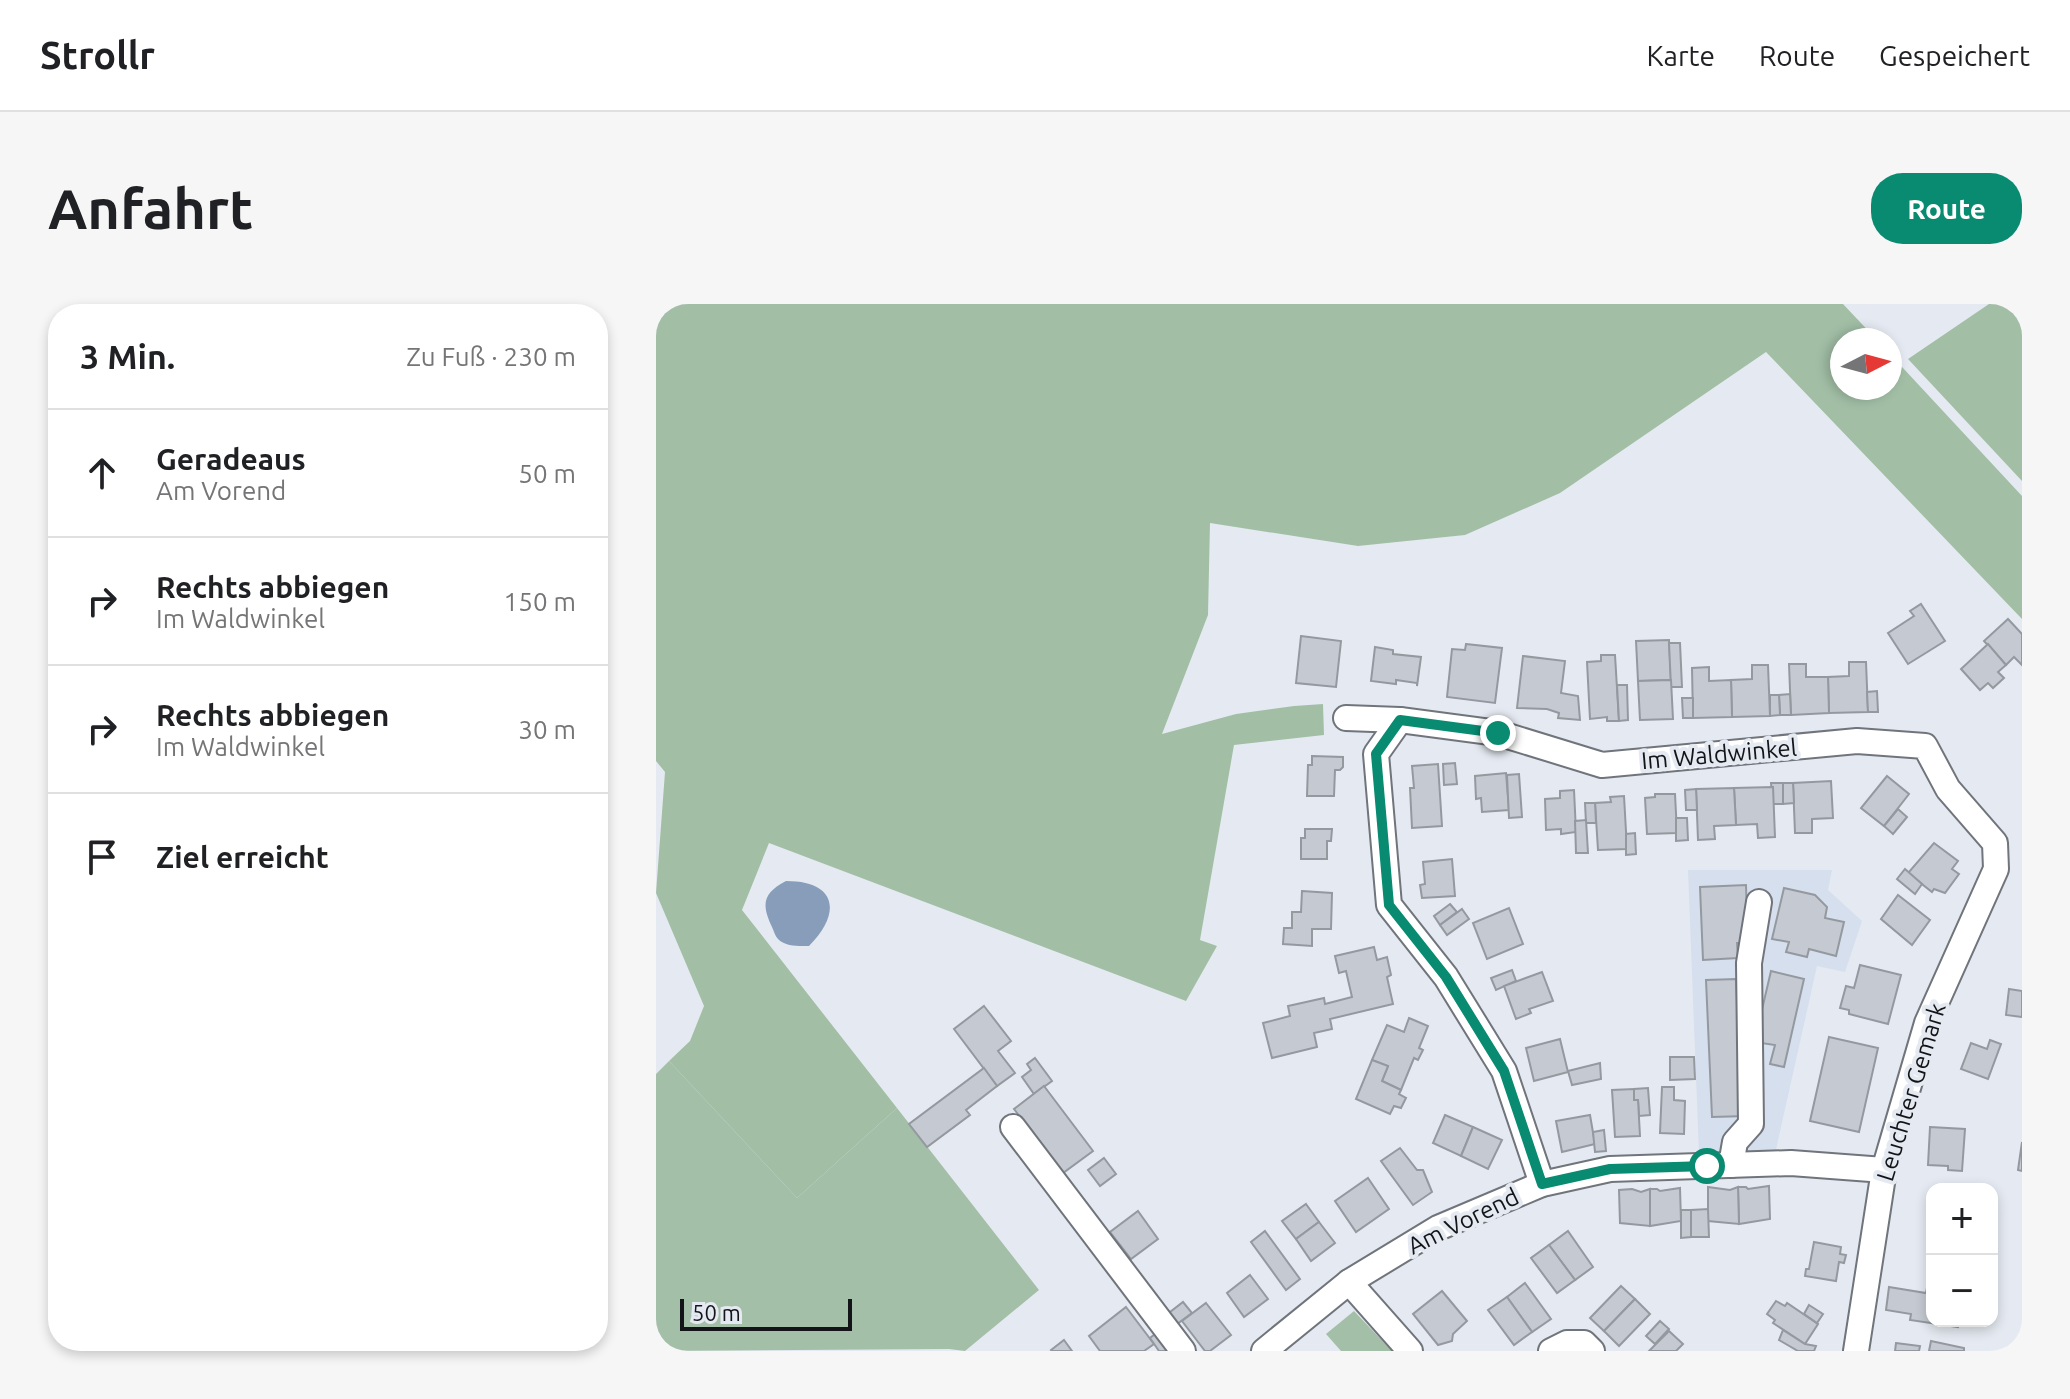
<!DOCTYPE html>
<html lang="de">
<meta charset="utf-8">
<style>
body{margin:0;font-family:Ubuntu,sans-serif;background:#f6f6f6;color:#202124}
.controls{position:absolute;right:24px;bottom:24px;display:grid;overflow:hidden;border-radius:16px;box-shadow:0 4px 12px #0003}
.controls button{width:72px;height:72px;display:grid;place-items:center;padding:0;border:0;border-bottom:2px solid #e0e0e0;background:#fff;color:#202124;font:40px sans-serif}
.compass{position:absolute;left:1174px;top:24px;width:72px;height:72px;border-radius:50%;background:#fff;box-shadow:0 4px 12px #0003;rotate:84deg}
.scale{position:absolute;left:24px;bottom:20px;width:172px;box-sizing:border-box;padding-left:8px;border:4px solid #121417;border-top:0;font-size:22px;line-height:28px;white-space:nowrap;color:#121417;-webkit-text-stroke:6px #e5eaf2;paint-order:stroke}
.stop{position:absolute;width:24px;height:24px;margin:-18px;border:6px solid #088b71;border-radius:50%;background:#fff}
.stop.end{background:#088b71;border-color:#fff;box-shadow:0 2px 8px #0008}
.list{margin:0;padding:0;list-style:none}
h2{display:flex;justify-content:space-between;align-items:center;height:104px;margin:0;padding:0 32px;font-size:34px}
h2 small{font-size:26px;font-weight:400;color:#757577}
.list li{display:grid;grid-template-columns:52px 1fr auto;gap:24px;align-items:center;box-sizing:border-box;height:128px;padding:0 32px;border-top:2px solid #e0e0e0}
.list b{display:block;font-size:30px;white-space:nowrap}
.list p{margin:0;font-size:26px;white-space:nowrap;color:#757577}
.list em{font-size:26px;font-style:normal;color:#757577}
.icon{flex:none;width:44px;height:44px;fill:none;stroke:currentColor;stroke-width:2;stroke-linecap:round;stroke-linejoin:round}
.map{position:relative;flex:none;width:1366px;height:1047px;overflow:hidden;border-radius:32px}
header{display:flex;align-items:center;gap:48px;box-sizing:border-box;height:112px;padding:0 40px;background:#fff;border-bottom:2px solid #e0e0e0}
header strong{font-size:38px}
nav{display:flex;gap:44px;margin-inline-start:auto;font-size:28px}
.intro{display:flex;align-items:center;justify-content:space-between;box-sizing:border-box;height:192px;padding:0 48px}
h1{margin:0;font-size:56px}
.button{padding:20px 36px;border-radius:32px;background:#088b71;color:#fff;font-size:28px;font-weight:700}
main{display:flex;gap:48px;padding:0 48px}
aside{flex:1;background:#fff;border-radius:32px;box-shadow:0 4px 12px #0003}
.map>svg:first-child{display:block}
</style>
<header>
<strong>Strollr</strong>
<nav><a>Karte</a><a>Route</a><a>Gespeichert</a></nav>
</header>
<div class="intro"><h1>Anfahrt</h1><a class="button">Route</a></div>
<main>
<aside>
<h2>3 Min.<small>Zu Fuß · 230 m</small></h2>
<ul class="list">
<li><svg class="icon" aria-label="ahead" viewBox="0 0 24 24"><path d="M12 20V5M6 11l6-6 6 6"/></svg><div><b>Geradeaus</b><p>Am Vorend</p></div><em>50 m</em></li>
<li><svg class="icon" aria-label="right" viewBox="0 0 24 24"><path d="M7 20v-9h11M14 6l5 5-5 5"/></svg><div><b>Rechts abbiegen</b><p>Im Waldwinkel</p></div><em>150 m</em></li>
<li><svg class="icon" aria-label="right" viewBox="0 0 24 24"><path d="M7 20v-9h11M14 6l5 5-5 5"/></svg><div><b>Rechts abbiegen</b><p>Im Waldwinkel</p></div><em>30 m</em></li>
<li><svg class="icon" aria-label="arrive" viewBox="0 0 24 24"><path d="M6 21V4h12l-3 4 3 4H6"/></svg><div><b>Ziel erreicht</b></div></li>
</ul>
</aside>
<div class="map">
<svg width="1366" height="1047" viewBox="0 0 1366 1047">
<rect width="100%" height="100%" fill="#e5eaf2"/>
<path fill="#d6dfed" d="M1032,566h144l-4,20 34,31 -17,51 -28,-6 -42,188h-76z"/>
<g fill="#a4bfa8">
<path d="M13,757l128,137 100,-90 142,182 -74,61 -16,-2 -293,2v-277z"/>
<path d="M698,1007l38,40h-51l-15,-17z"/>
</g>
<g fill="#a2bfa6">
<path d="M0,0h1187l34,36h-35v48h48v-34l132,142v123l-256,-267 -206,141 -95,42 -107,11 -148,-23 -2,92 -46,119 74,-20 58,-8 29,-2 1,31 -90,10 -34,195 17,6 -31,55 -417,-158 -27,67 155,198 -100,90 -128,-137 21,-20 14,-35 -48,-113 9,-121 -9,-11z"/>
<path d="M1333,0h33v177l-114,-122z"/>
</g>
<path fill="#889db9" d="M130,577c51,0 56,32 23,65 -10,0 -23,1 -31,-7 -3,-3 -4,-8 -6,-12 -11,-23 -9,-34 14,-46z"/>
<g fill="#c5cad2" stroke="#9499a0" stroke-width="2">
<path d="M1265,300l24,37 -37,23 -20,-31 26,-17 -4,-5z"/>
<path d="M1352,315l14,15v31l-8,-8 -8,8 -22,-24z"/>
<path d="M645,332l40,5 -5,46 -40,-4z"/>
<path d="M1013,336l2,40 -33,1 -2,-40z"/>
<path d="M1013,339h11l2,44h-11z"/>
<path d="M810,340l36,4 -7,55 -48,-6 5,-48 13,1z"/>
<path d="M1332,340l18,21 -8,7 6,6 -11,10 -5,-5 -8,7 -19,-21z"/>
<path d="M719,343l18,3v4l28,3 -4,29v-3l-21,-3v4l-25,-3z"/>
<path d="M945,351h14l4,66h-12v-4l-17,2 -3,-57 14,-1z"/>
<path d="M867,352l42,5 -4,32 17,3 2,24 -22,-2 1,-5 -12,-4 -30,-1z"/>
<path d="M1193,358h17l2,50 -39,1 -1,-36 21,-1z"/>
<path d="M1133,360h17v13h22l1,36 -38,2z"/>
<path d="M1096,361h16l2,51 -38,1 -1,-37 21,-1z"/>
<path d="M1053,363v14l22,-1 1,37 -39,1 -1,-50z"/>
<path d="M1015,376l2,39 -33,1 -2,-39z"/>
<path d="M961,381h10l1,35 -9,1z"/>
<path d="M1221,387l1,21h-10l-1,-20z"/>
<path d="M1134,390l1,21h-11l-1,-20z"/>
<path d="M1114,391h9l1,20 -10,1z"/>
<path d="M1026,394h11v20h-10z"/>
<path d="M656,452l31,1v10l-3,3h-5l-1,26h-27l1,-31h4z"/>
<path d="M799,459l2,21 -13,1 -1,-21z"/>
<path d="M782,460l4,62 -30,2 -2,-40h4l-2,-22z"/>
<path d="M850,469l3,37 -27,2 -1,-14 -5,1 -1,-23z"/>
<path d="M863,470l3,43 -13,1 -2,-43z"/>
<path d="M1231,472l22,18 -25,32 -23,-18z"/>
<path d="M1175,477l2,37 -21,1v14h-17l-2,-50z"/>
<path d="M1115,479h12v21h-10z"/>
<path d="M1127,479h10l1,20 -11,1z"/>
<path d="M1117,483l2,50 -17,1 -1,-14 -21,1 -2,-37z"/>
<path d="M1078,484l2,37 -22,1 1,13 -17,1 -2,-51z"/>
<path d="M1040,485l1,21h-11l-1,-20z"/>
<path d="M918,486l2,42 -15,2v-5l-15,1 -1,-31 15,-1v-7z"/>
<path d="M999,490h20l2,39 -30,1 -2,-36 10,-1z"/>
<path d="M968,492l3,53 -29,1 -3,-47 16,-1 -1,-5z"/>
<path d="M929,499h10l1,20h-10z"/>
<path d="M1242,505l9,8 -14,17 -9,-8z"/>
<path d="M1020,514h11l1,22 -12,1z"/>
<path d="M930,516l2,33h-12l-1,-32z"/>
<path d="M649,525h27l-1,12h-4v18h-26v-21h4z"/>
<path d="M979,529l1,21 -10,1v-21z"/>
<path d="M1278,539l24,18 -6,8 7,5 -14,19 -11,-4 -2,3 -24,-19z"/>
<path d="M796,555l3,37 -33,2 -2,-13 5,-1 -2,-22z"/>
<path d="M1249,565l17,15 -7,10 -18,-15z"/>
<path d="M1090,581l1,34 -6,24h-4l1,15 -35,2 -3,-73z"/>
<path d="M1128,584l31,7 12,12 -2,11 19,4 -8,34 -27,-7 -2,8 -21,-5 3,-10 -17,-3z"/>
<path d="M646,587l30,2 -1,36h-19v17l-29,-2 1,-16h8v-16h9z"/>
<path d="M1242,591l32,25 -18,25 -31,-26z"/>
<path d="M794,600l7,8 -17,13 -6,-9z"/>
<path d="M853,604l14,36 -36,15 -14,-36z"/>
<path d="M806,605l7,10 -22,16 -7,-10z"/>
<path d="M718,643l3,13 10,-3 4,18 -4,2 6,27 -63,15 2,10 -18,4 3,14 -45,11 -9,-35 27,-7 -2,-10 36,-8 1,6 27,-7 -6,-26 -7,2 -4,-17z"/>
<path d="M1204,661l41,10 -13,49 -39,-10v-4l-9,-2 6,-22 8,2z"/>
<path d="M856,666l4,11 -20,9 -5,-12z"/>
<path d="M1115,667l33,8 -20,88 -14,-3 5,-19 -14,-2 -1,-25z"/>
<path d="M886,668l11,29 -24,8 2,4 -15,6 -12,-33z"/>
<path d="M1080,675l5,119 6,18 -35,1 -6,-137z"/>
<path d="M1353,685l13,2v26l-16,-2z"/>
<path d="M328,702l27,35 -13,10 17,22 -18,13 -43,-57z"/>
<path d="M753,714l19,8 -9,22 4,2 -5,10 -4,-2 -13,32 -19,-9 6,-15 -16,-6 15,-35 17,7z"/>
<path d="M1173,733l49,11 -19,84 -49,-11z"/>
<path d="M904,735l8,33 -34,9 -8,-33z"/>
<path d="M1334,736l11,4 -13,35 -27,-10 10,-26 16,6z"/>
<path d="M1014,753h24l1,22 -25,1z"/>
<path d="M379,754l17,23 -18,13 -12,-17 9,-7 -4,-6z"/>
<path d="M716,756l16,6 -6,15 19,9 -2,4 7,4 -5,10 -7,-2 -4,8 -34,-15z"/>
<path d="M944,759l1,16 -29,6 -4,-14z"/>
<path d="M328,764l13,18 -31,24 4,5 -43,32 -18,-23z"/>
<path d="M388,782l49,65 -30,22 -49,-64z"/>
<path d="M1006,783h12v13l11,1 -1,33 -24,-1z"/>
<path d="M992,784l2,27 -11,1 -1,-16h-4v-11z"/>
<path d="M978,785v11h4l2,36 -25,1 -3,-47z"/>
<path d="M789,811l28,12 -12,29 -28,-13z"/>
<path d="M934,811l5,29 -33,8 -6,-31z"/>
<path d="M817,823l29,13 -14,29 -27,-13z"/>
<path d="M1274,823l35,2 -3,42 -14,-1v-4l-20,-1z"/>
<path d="M948,826l2,21 -11,1 -2,-20z"/>
<path d="M1366,838v29l-4,-1z"/>
<path d="M744,844l17,22h6l9,22 -19,13 -32,-44z"/>
<path d="M448,854l12,16 -16,12 -12,-16z"/>
<path d="M712,874l21,31 -33,23 -21,-31z"/>
<path d="M1113,882l1,33 -31,5 -1,-37h8l2,2z"/>
<path d="M1052,883l22,3 8,-3 1,37 -31,-3z"/>
<path d="M1024,884l1,33 -31,5v-37h7l3,2z"/>
<path d="M976,885l9,3 9,-3v37l-30,-3 -1,-33z"/>
<path d="M650,900l13,18 -23,17 -14,-18z"/>
<path d="M1052,905l1,28h-18v-27z"/>
<path d="M1025,906h10v27l-10,1z"/>
<path d="M482,907l20,28 -27,20 -21,-27z"/>
<path d="M663,918l16,21 -24,18 -15,-22z"/>
<path d="M609,927l35,48 -14,11 -35,-48z"/>
<path d="M912,927l25,36 -18,13 -26,-35z"/>
<path d="M1158,938l27,5 -1,7 6,1 -2,8 -5,-1 -3,19 -31,-5 1,-7h3z"/>
<path d="M893,941l26,35 -18,13 -26,-35z"/>
<path d="M594,971l18,24 -24,18 -17,-24z"/>
<path d="M869,979l26,36 -19,13 -25,-35z"/>
<path d="M965,982l14,13 -31,32 -14,-13z"/>
<path d="M1233,983l37,6 1,-5 5,1v32h27l-1,6 -48,-7 1,-6 -25,-4z"/>
<path d="M786,987l25,30 -14,13 -1,7 -14,4 -25,-31z"/>
<path d="M851,993l25,35 -18,13 -26,-35z"/>
<path d="M979,995l15,15 -31,32 -15,-15z"/>
<path d="M1120,997l9,5 2,-3 31,21 -13,20 -32,-21 2,-3 -8,-6z"/>
<path d="M527,998l9,11 -19,14 -8,-11z"/>
<path d="M550,999l25,32 -21,16h-5l-23,-30z"/>
<path d="M1153,1001l14,9 -6,9 -13,-9z"/>
<path d="M470,1003l28,37 -10,7h-44l-11,-15z"/>
<path d="M1004,1017l9,8 -14,15 -9,-8z"/>
<path d="M1127,1026l22,14 11,2 -2,5h-16l-19,-11z"/>
<path d="M503,1027l16,20h-16l-9,-13z"/>
<path d="M1013,1027l14,13 -7,7h-27z"/>
<path d="M408,1036l8,11h-20l-1,-1z"/>
<path d="M1275,1037l33,7v3h-35z"/>
<path d="M1240,1039l24,3 -1,5h-24z"/>
</g>
<g fill="none" stroke-linecap="round" stroke-linejoin="round">
<defs>
<g id="minor">
<path d="M690,414l54,2 98,13 104,32 255,-24 68,5 23,43 47,54 1,26 -69,154 -43,147 -28,181"/>
<path d="M744,416l-24,34 13,151 57,72 58,94 38,113"/>
<path d="M357,823l170,224"/>
<path d="M1075,861l4,-23 16,-18 -2,-161 10,-61"/>
<path d="M693,978l61,69"/>
<path d="M608,1047l85,-69 89,-54 104,-44 68,-15 181,-6 93,7"/>
<path d="M895,1047l16,-8h17l8,8"/>
</g>
</defs>
<use href="#minor" stroke="#70747b" stroke-width="28"/>
<use href="#minor" stroke="#fff" stroke-width="24"/>
</g>
<g fill="none" stroke-linecap="round" stroke-linejoin="round">
<path stroke="#088b71" stroke-width="10" d="M842,429l-98,-13 -24,34 13,151 57,72 58,94 38,113 68,-15 97,-3"/>
</g>
<g text-anchor="middle" dominant-baseline="central" stroke-width="8" stroke-linejoin="round" paint-order="stroke">
<g font-size="24" fill="#121417" stroke="#e5eaf2">
<text transform="translate(1063 450) rotate(-5)">Im Waldwinkel</text>
<text transform="translate(1255 788) rotate(-73)">Leuchter Gemark</text>
<text transform="translate(807 917) rotate(-26)">Am Vorend</text>
</g>
</g>
</svg>
<div class="controls">
<button>+</button>
<button>−</button>
</div>
<svg class="compass" viewBox="-18 -18 36 36"><path d="M0-13l5 13h-10z" fill="#e53935"/><path d="M0 13l5-13h-10z" fill="#757577"/></svg>
<div class="scale">50 m</div>
<div class="stop" style="left:1051px;top:862px"></div>
<div class="stop end" style="left:842px;top:429px"></div>
</div>
</main>
